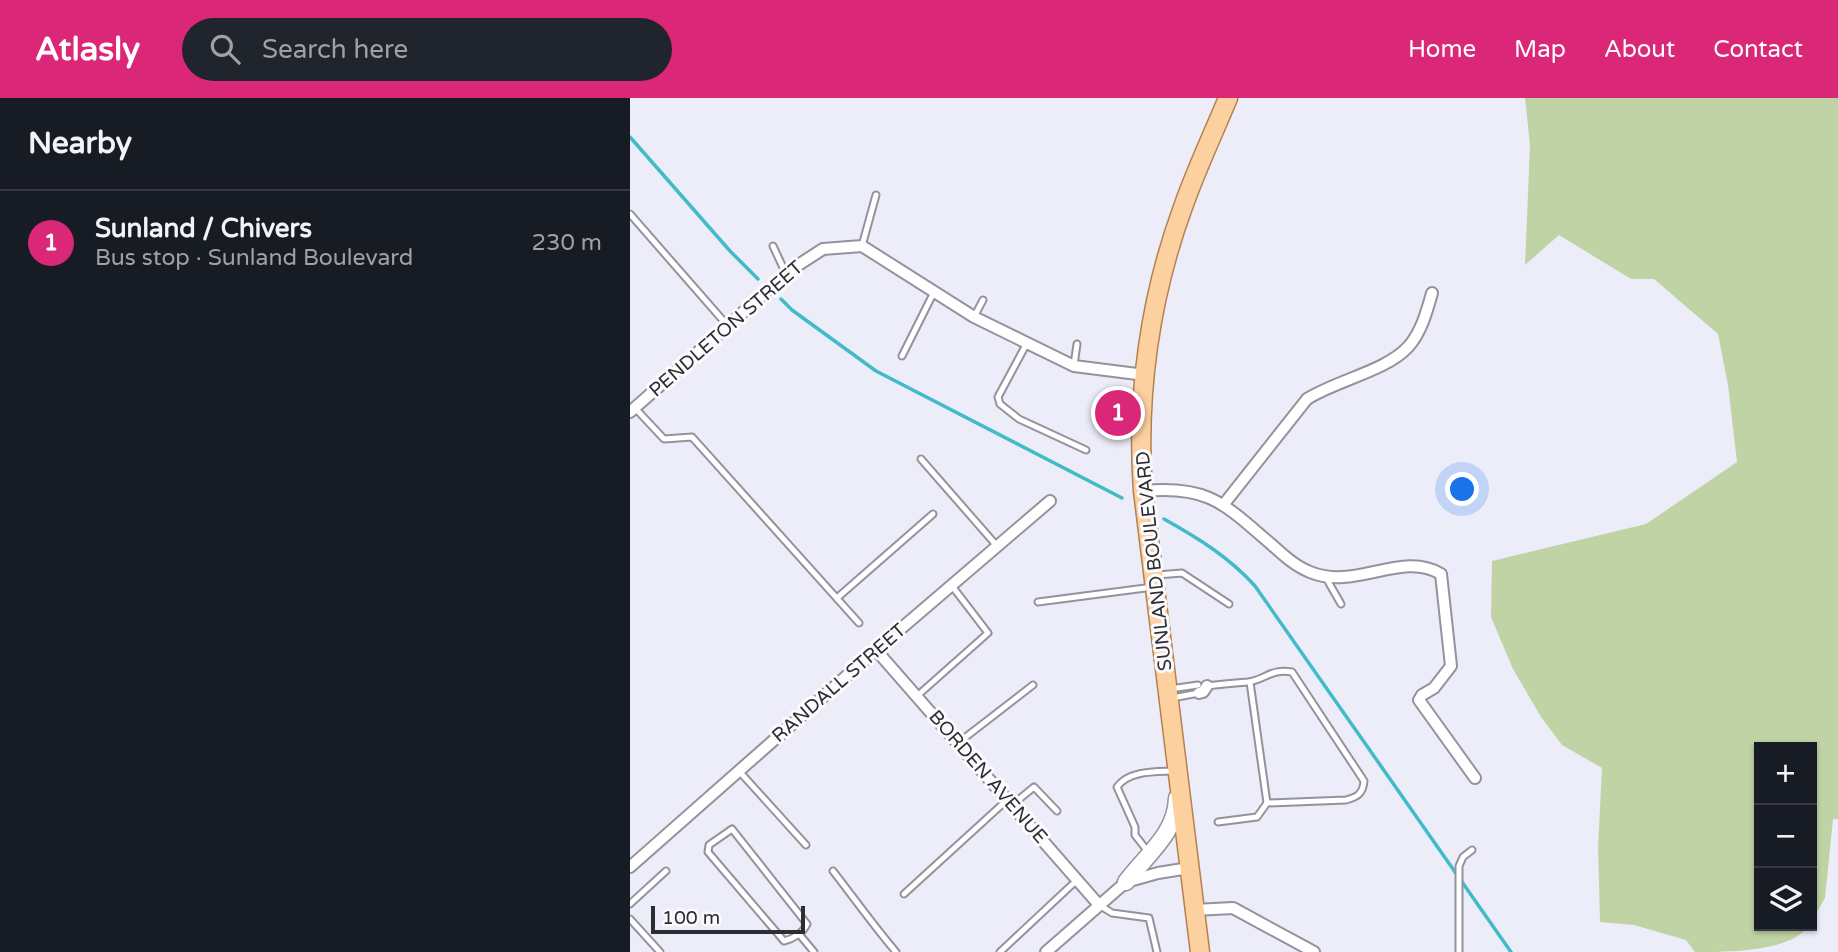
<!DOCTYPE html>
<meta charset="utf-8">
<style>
body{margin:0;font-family:"Varela Round",sans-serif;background:#20242c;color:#f1f3f6}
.controls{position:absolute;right:21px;bottom:21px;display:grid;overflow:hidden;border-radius:0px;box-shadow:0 2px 5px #0004}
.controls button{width:63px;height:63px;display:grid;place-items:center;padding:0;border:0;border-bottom:2px solid #363941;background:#171b24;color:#f1f3f6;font:35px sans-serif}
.scale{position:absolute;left:21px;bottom:18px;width:154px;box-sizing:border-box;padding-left:7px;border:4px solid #2d2e32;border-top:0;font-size:19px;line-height:24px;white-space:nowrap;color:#2d2e32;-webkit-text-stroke:5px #fbfbfe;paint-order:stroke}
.you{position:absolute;left:833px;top:392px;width:24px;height:24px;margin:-18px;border:5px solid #fff;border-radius:50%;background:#1a73e8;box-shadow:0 0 0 10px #1a73e833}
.badge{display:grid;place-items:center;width:46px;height:46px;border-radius:50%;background:#db2777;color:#fff;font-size:23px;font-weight:700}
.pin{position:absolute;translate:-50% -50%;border:4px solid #fff;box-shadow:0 2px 7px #0006}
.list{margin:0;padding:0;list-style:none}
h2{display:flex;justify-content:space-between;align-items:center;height:91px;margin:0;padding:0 28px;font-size:30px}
h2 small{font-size:23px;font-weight:400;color:#9ea1a6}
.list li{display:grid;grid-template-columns:46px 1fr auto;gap:21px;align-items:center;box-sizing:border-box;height:105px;padding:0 28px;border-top:2px solid #363941}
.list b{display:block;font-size:26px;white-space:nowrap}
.list p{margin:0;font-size:23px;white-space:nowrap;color:#9ea1a6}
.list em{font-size:23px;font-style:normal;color:#9ea1a6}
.icon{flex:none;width:38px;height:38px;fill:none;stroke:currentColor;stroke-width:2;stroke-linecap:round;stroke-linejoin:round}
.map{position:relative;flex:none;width:1208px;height:854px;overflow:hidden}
header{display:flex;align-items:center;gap:42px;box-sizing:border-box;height:98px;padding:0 35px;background:#db2777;color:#fff}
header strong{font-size:33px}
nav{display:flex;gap:38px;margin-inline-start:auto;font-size:24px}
.search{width:490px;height:63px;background:#20242c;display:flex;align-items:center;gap:18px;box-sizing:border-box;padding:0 24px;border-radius:38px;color:#9ea1a6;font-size:26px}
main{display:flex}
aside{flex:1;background:#171b24}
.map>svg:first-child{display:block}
</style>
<header>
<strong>Atlasly</strong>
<div class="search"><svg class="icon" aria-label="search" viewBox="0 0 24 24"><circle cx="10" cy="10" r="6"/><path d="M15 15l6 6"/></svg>Search here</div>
<nav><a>Home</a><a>Map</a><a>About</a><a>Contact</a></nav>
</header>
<main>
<aside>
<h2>Nearby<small></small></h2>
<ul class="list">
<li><span class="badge">1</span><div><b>Sunland / Chivers</b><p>Bus stop · Sunland Boulevard</p></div><em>230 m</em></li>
</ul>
</aside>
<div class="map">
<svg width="1208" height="854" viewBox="0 0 1208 854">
<rect width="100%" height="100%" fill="#ecedf9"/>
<path fill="#c0d3a5" d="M895,0h313v721h-5l-8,79 -13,22v-173h-53v179h50c-20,26 -80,26 -114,26l-9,-12 -52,-15 -34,-3 -2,-75 4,-79 -40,-23 -21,-28 -28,-48 -22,-52 1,-56 154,-37 91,-62 -9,-77 -10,-51 -64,-55h-23l-72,-44 -34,30 5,-120z"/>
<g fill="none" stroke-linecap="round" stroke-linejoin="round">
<g stroke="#42bbc8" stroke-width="3.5">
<path d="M0,39l100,114 28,28"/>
<path d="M151,201l11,11 84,61 246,127"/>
<path d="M534,421c34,19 65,38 91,67l256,366"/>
</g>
<defs>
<g id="lane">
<path d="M0,116l97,111"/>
<path d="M143,148l13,28"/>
<path d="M232,148l14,-51"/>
<path d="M344,219l9,-17"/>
<path d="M397,245l-29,54 2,7 19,15 67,31"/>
<path d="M272,258l32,-64"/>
<path d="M444,267l3,-21"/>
<path d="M5,310l29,31 28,-2 167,186"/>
<path d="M291,361l76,87"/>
<path d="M527,477l25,-2 47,31"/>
<path d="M695,478l16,28"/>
<path d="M207,500l96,-84"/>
<path d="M408,504l115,-15"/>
<path d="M620,584l17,121"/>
<path d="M577,588c14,-2 27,-3 41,-4 17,-2 23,-14 44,-10l72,109c-1,13 -7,16 -18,19l-79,3 -10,14 -39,5"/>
<path d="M540,591l28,-4"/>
<path d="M287,598l71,-63 -36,-47"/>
<path d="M542,600l27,-5"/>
<path d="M328,645l75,-58"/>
<path d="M109,673l67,74"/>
<path d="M382,707l22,-18 23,24"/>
<path d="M102,731l75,95c-4,9 -14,15 -23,17l-76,-89 1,-7z"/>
<path d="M519,755l-14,-18v-8l-18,-40c12,-17 39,-15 58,-16"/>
<path d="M203,773c21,27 41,55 63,81"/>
<path d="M274,796l103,-94"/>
<path d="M0,806l36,-33"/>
<path d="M469,807l13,8 37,5 8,34"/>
<path d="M0,821l30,33"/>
<path d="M169,836l15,18"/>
<path d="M370,854l77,-72"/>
<path d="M829,854v-86l4,-9 9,-7"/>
</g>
<g id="street">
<path d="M0,314l162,-143 31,-20 39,-3 112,71 100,49 71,9"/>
<path d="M513,393c66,-6 81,13 128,53 12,11 24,22 39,28 45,19 92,-22 131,2l10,92 -17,22 -12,7 -3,5 56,78"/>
<path d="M594,406l83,-105c30,-19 79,-28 101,-52 13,-14 19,-36 24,-54"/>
<path d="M246,552l223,255"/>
<path d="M569,595l4,-1 4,-6"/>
<path d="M0,769l246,-217 174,-149"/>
<path d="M564,812l39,-2 81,44"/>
<path d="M416,854l80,-70 32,-9 31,-5"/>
</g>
<path id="secondary" d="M496,784c21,-28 50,-48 51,-84"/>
<path id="primary" d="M570,854l-57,-461c-7,-96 7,-194 40,-284 13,-37 30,-73 45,-109"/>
</defs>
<use href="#lane" stroke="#92939d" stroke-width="9"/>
<use href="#street" stroke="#92939d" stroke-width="14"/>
<use href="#secondary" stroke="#92939d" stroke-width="19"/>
<use href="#primary" stroke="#b38250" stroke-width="21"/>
<use href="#lane" stroke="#fff" stroke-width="5"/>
<use href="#street" stroke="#fff" stroke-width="10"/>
<use href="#secondary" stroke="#fff" stroke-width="16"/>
<use href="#primary" stroke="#fdd0a0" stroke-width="18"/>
</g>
<g text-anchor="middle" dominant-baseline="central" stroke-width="6" stroke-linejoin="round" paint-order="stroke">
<g font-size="19" fill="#2d2e32" stroke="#fbfbfe">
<text transform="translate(96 231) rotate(-41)">PENDLETON STREET</text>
<text transform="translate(524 463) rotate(-96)">SUNLAND BOULEVARD</text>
<text transform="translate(209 585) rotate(-41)">RANDALL STREET</text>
<text transform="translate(358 679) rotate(49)">BORDEN AVENUE</text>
</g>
</g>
</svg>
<div class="controls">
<button>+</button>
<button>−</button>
<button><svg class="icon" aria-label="layers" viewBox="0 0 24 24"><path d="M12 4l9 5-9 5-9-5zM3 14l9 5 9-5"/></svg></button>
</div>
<div class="scale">100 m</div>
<div class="you"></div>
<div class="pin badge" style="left:488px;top:315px">1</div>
</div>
</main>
